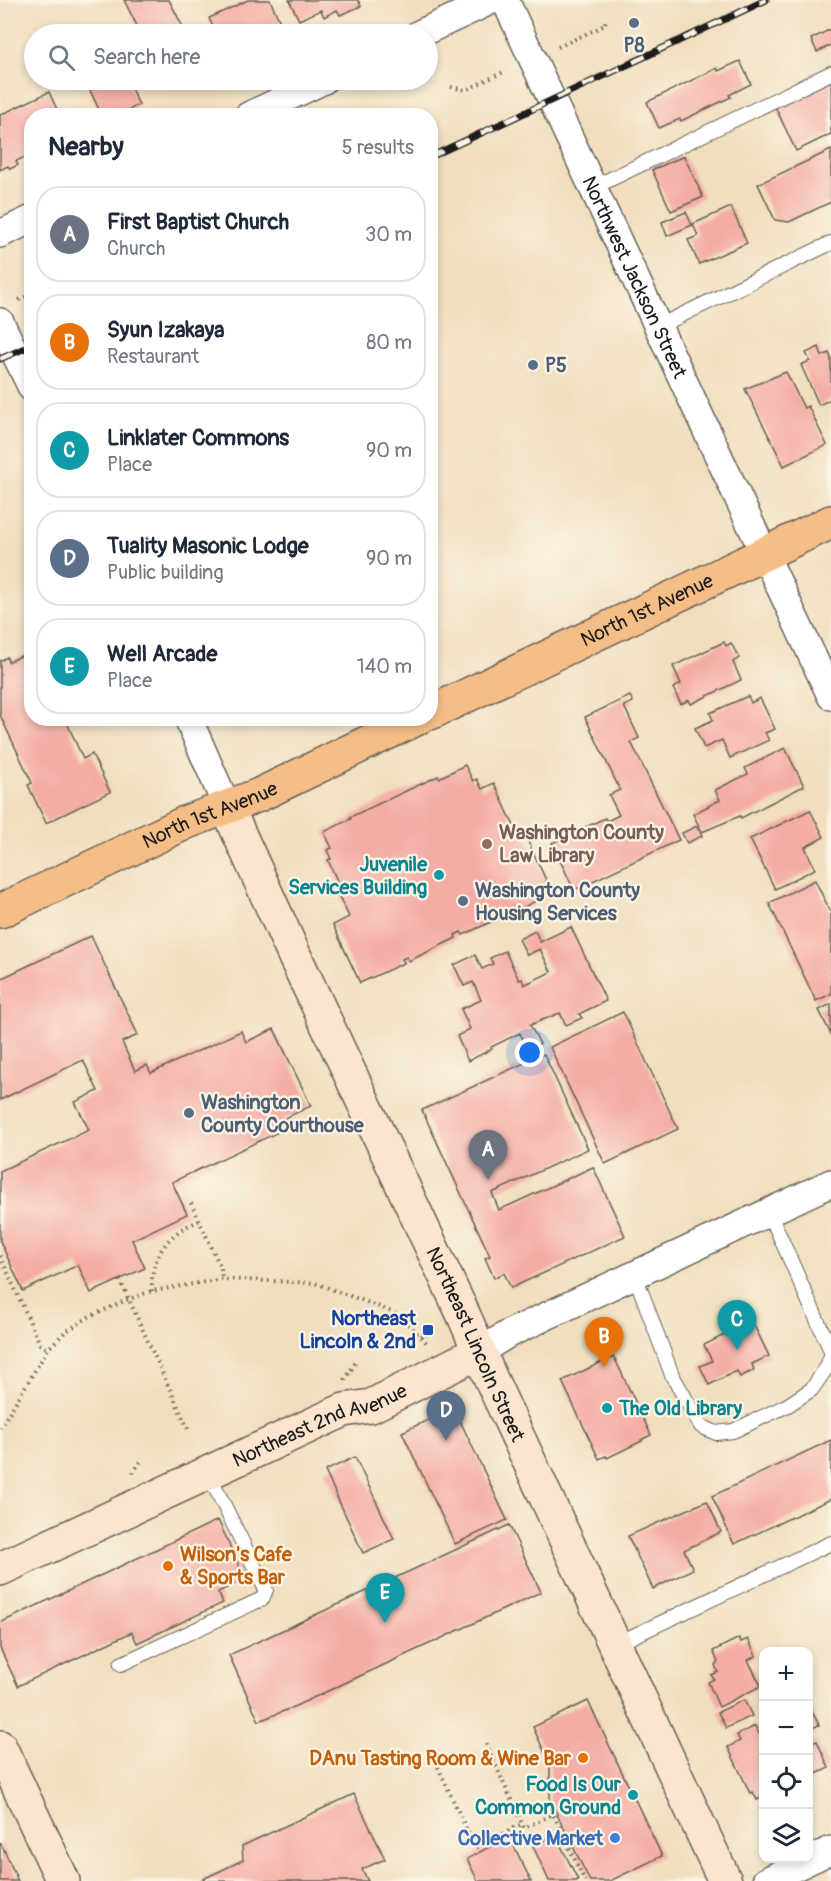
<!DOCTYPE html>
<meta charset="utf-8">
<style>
body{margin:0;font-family:Pangolin,sans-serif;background:#f2f2f3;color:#1f2937}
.controls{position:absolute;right:18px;bottom:18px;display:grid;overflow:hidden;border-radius:12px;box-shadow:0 3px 9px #0003}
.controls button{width:54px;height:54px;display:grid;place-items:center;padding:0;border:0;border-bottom:2px solid #e0e1e3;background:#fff;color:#1f2937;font:30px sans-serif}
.you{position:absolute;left:530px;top:1053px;width:21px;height:21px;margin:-15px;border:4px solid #fff;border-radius:50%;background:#1a73e8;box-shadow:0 0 0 9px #1a73e833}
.badge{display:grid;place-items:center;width:39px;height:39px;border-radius:50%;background:#111827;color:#fff;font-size:20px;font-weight:700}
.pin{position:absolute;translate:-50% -50px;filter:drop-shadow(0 2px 3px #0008)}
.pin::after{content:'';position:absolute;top:32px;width:21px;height:18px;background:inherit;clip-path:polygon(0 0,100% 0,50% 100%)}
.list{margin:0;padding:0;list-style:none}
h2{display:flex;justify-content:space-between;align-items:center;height:78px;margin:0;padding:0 24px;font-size:26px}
h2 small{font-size:20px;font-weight:400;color:#747a83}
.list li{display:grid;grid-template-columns:39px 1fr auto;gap:18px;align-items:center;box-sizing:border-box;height:96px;margin:0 12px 12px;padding:0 12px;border:2px solid #e0e1e3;border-radius:24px}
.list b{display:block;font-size:22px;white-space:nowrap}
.list p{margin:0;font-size:20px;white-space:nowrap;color:#747a83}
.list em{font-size:20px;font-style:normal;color:#747a83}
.icon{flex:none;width:33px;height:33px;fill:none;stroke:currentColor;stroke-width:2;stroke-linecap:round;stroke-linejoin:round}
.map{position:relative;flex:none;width:831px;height:1881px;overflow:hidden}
.search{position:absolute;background:#fff;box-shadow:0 3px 9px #0003;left:24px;top:24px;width:414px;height:66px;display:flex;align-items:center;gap:15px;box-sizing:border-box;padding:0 21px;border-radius:33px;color:#747a83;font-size:22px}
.panel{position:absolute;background:#fff;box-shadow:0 3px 9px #0003;left:24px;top:108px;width:414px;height:618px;border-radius:24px}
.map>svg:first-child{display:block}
</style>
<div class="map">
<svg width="831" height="1881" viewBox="0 0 831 1881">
<rect width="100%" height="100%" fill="#fcf5e5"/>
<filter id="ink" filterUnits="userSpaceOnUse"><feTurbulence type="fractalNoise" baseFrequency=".0167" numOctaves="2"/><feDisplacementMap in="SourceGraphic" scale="12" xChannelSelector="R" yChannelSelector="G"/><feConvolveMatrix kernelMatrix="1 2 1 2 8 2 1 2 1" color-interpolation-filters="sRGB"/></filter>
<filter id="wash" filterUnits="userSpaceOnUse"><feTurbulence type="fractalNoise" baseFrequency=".008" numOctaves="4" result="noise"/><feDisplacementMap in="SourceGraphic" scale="24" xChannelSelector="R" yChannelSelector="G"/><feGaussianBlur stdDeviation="1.35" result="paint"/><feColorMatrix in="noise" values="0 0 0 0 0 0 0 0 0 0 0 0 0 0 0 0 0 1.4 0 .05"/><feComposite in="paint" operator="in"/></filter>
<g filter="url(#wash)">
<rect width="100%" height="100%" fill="#f0debe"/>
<g id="blocks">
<g fill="#f4aca4">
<path d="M124,0h45l17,33 -55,1 -1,-2 8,-4z"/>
<path d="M248,0h22l15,33 -4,1h-65l-7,-16z"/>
<path d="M289,0h69l3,6 -21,9 -3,-5 -13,7 -3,-7 -22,10z"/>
<path d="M118,27l4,7h-21z"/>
<path d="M831,29v16l-14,7 -6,-13z"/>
<path d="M740,61l11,23 -22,11 2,2 -50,24 -1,-2 -21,9 -12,-26 70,-34 1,3z"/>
<path d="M831,77v57l-35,17 -22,-47z"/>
<path d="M88,80h39l12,25 -15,7 2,4h-24l-15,-32 2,-1z"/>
<path d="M49,92l11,24h-28v38l-16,7 2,4 -8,4 -2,-3 -8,4v-55z"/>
<path d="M831,150v52l-42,20 -14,-2 -17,-36z"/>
<path d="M684,156l19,41 -32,14 -19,-41z"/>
<path d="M731,207l16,36 -48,21 -11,-24 10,-4 -5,-12z"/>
<path d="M686,212l6,13 -25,11 -5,-14z"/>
<path d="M819,347l3,9 7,-3 2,6v40l-12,6 -18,-40 9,-4 -4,-8z"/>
<path d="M786,372l18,36 4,-2 19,39 -43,21 -39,-77z"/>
<path d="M724,642l2,4 5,-3 8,15 -6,4 8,18 -50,24 -2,-4 -8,4 -8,-16 8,-4 -8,-18z"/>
<path d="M32,651v67h33l18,41 9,-5 18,38 -64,31 -18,-38 4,-2 -32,-68v-54l7,-4 1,5z"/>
<path d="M630,696l3,6 -9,4 15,32 -8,4 48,98 -105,50 -22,-47 53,-25 2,3 12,-6 -10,-20 11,-5 -35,-73z"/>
<path d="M748,696l3,7 9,-5 15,31 -10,4 4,7 -39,18 -8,-18 -18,8 -9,-20 18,-8 -3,-7z"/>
<path d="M785,748l19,38 -63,32 -1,-2 -38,16 -9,-18 27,-14 -5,-10 33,-16 -3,-6z"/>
<path d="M465,765l8,16 4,-2 5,10 12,-6 22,47 3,-1 4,9 3,-1 26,56 -36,18 -2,-4 -5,2 1,4 -47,22 -2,-3 -6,3 1,3 -47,23 -2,-4 -5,2 2,4 -44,20 -27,-58 16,-8 -12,-25 4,-2 -13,-30 3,-1 -4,-9 5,-2 -8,-16 27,-13 -1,-2 88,-41 1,2z"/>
<path d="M810,810l14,27 -19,10 10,22 -40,20 -25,-50z"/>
<path d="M697,826l5,10 -15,7 -5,-10z"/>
<path d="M815,880l16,33v81l-15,7 -47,-98z"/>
<path d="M571,927l35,74 -27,13 3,4 -16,7 -6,-12 -30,12 10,19 -13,6 -7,-17 -29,14 1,2 -24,12 -11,-25 13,-7 -9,-20 20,-9 -8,-18 -9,4 -10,-21 21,-10 7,14 11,-5 -3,-6 15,-7 14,29 3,-1 2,6 27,-13 -11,-23 -13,6 -8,-16 16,-8 5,11z"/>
<path d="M91,936l47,99 -16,7 13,29 12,-6 4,8 90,-42 5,11 28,-13 37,77 -28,13 4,9 -115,54 15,32 -55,26 13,28 -54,25 -13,-28 -55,26 -23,-50v-70l89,-41 -14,-28 23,-11 -15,-31 -83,40v-121z"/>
<path d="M831,1004v31l-12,-25z"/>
<path d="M623,1012l55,117 -73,35 -55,-117z"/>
<path d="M544,1054l44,95 -96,44 7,17 94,-43 32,69 -114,52 -7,-15 -10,5 -9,-20 5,-2 -68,-146z"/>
<path d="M752,1321l17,35 -17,8 2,6 -14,7 -3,-6 -28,14 -9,-19 12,-5 -8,-16z"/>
<path d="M614,1357l37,78 -10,5 1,1 -35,17 -1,-2 -7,3 -37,-78 42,-20 1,1z"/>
<path d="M454,1408l53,112 -52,24 -53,-112z"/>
<path d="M831,1440v59l-97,45 -22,-48z"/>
<path d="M355,1457l39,82 -31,14 -38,-82z"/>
<path d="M707,1501l14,31 -37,18 9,19 -40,20 -25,-53z"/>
<path d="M218,1520l27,59 -27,13 5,11 -86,40 -5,-11 -114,54 -18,-38v-25z"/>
<path d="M509,1525l32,67 -252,117 -30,12 -30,-66z"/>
<path d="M739,1638l2,4 7,-3 8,17 -8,4 13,26 -42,21 -11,-25 6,-3 -3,-4 7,-3 -3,-7 3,-3 -5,-11z"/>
<path d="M744,1700l8,16 -26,12 -8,-16z"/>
<path d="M588,1701l74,155 -52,25h-20l-40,-81v-36l-17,-37z"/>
<path d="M808,1704l11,21 -11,5z"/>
<path d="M755,1726l9,17v53l-7,4 -4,-8 -3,1 -22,-46 12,-6 -3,-6z"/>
<path d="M817,1741l12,27 -15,7 2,2 -8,4v-36z"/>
<path d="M354,1794l31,65 -23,10 6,12h-169l44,-21 -1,-14z"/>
<path d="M555,1834l23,46 -2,1h-27l-16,-35z"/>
<path d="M509,1836l22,45h-53l-11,-22z"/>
<path d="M0,1842l5,10 13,29h-18z"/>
</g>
</g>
</g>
<g filter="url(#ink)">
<use href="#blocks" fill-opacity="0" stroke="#666055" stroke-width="1.5"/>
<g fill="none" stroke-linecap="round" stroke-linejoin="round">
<defs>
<g id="lane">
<path d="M592,188l239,-115"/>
<path d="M657,327l174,-84"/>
<path d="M769,1212l62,139"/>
<path d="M635,1275l37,100 29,51 15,7 17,-2 55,-26 24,-16 15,-22 4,-12"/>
<path d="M614,1645l217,-102"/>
<path d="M121,1664l141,-65 4,-9 -58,-117"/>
</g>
<g id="street">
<path id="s1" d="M505,0l326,696"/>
<path d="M419,34l73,-34"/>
<path d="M248,116l76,-36"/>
<path d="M0,234l32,-15"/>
<path d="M0,322l32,66"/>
<path d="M188,718l39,89"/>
<path d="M479,1352l29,-18 323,-151"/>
<path d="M766,1881l65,-31"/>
</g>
<g id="secondary">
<path id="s2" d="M227,807l69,152 169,359 25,59 235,504"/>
<path id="s3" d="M0,1569l344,-159 27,-4 108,-54"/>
<path d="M0,1747l63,134"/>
</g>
<g id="primary">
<path id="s4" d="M430,713l401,-191"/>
<path id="s5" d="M0,911l187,-89 72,-27 159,-77"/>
</g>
</defs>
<use href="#lane" stroke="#666055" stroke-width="16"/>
<use href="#street" stroke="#666055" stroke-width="30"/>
<use href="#secondary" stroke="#666055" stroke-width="36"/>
<use href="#primary" stroke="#666055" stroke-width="36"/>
<g stroke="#666055" stroke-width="4" stroke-dasharray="1.5 4.5" stroke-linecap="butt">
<path d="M558,47l47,-22 1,-8"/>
<path d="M451,87l15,3 38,-18"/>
<path d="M19,300l13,-6"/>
<path d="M191,1203l30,65 1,11"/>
<path d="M0,1256l40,88 8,5"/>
<path d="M120,1280l69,151"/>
<path d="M152,1291c-2,-23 8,-46 26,-59 6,-5 14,-8 21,-11"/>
<path d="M420,1336l12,-3"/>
<path d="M345,1380l12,-20"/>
<path d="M0,1428l48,-79 17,-17 24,-15 40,-18 23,-8 70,-12 93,4 68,25 17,8 27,27"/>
<path d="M133,1473l8,-12"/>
<path d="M486,1744l38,84 29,-14 32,67"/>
<path d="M438,1767l37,81 47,-24"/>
</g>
<use href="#lane" stroke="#fff" stroke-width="14"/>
<use href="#street" stroke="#fff" stroke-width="27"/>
<use href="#secondary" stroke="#fbe5cf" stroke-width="33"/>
<use href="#primary" stroke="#f6be87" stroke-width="33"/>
<defs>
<g id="rail">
<path d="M430,157l336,-157"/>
<path d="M0,359l32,-14"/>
</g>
</defs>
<use href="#rail" stroke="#1c1c1c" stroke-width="7"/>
<use href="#rail" stroke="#fcf5e5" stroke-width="4.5" stroke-dasharray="14" stroke-linecap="butt"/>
</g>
</g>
<g fill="#5c6f8a" stroke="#fcf5e5" stroke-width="2">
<circle cx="634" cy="23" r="6"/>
<circle cx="533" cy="365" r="6"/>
<circle cx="463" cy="901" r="6"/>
<circle cx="189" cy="1113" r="6"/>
</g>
<circle fill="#8d6e63" stroke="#fcf5e5" stroke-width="2" cx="487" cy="844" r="6"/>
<g fill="#0f9aa8" stroke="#fcf5e5" stroke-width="2">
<circle cx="439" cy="875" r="6"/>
<circle cx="607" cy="1408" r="6"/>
<circle cx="633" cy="1795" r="6"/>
</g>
<rect fill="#1a4fb4" stroke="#fcf5e5" stroke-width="2" x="422" y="1324" width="12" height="12" rx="3"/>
<g fill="#e8710a" stroke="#fcf5e5" stroke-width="2">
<circle cx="168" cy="1566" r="6"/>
<circle cx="583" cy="1758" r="6"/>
</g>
<circle fill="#3f7fe0" stroke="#fcf5e5" stroke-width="2" cx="615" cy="1838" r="6"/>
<g text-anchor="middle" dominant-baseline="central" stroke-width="4.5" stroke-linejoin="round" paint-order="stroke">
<g font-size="20" font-weight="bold" fill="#4e5e75" stroke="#fcf5e5" text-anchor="start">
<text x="634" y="45" text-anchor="middle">P8</text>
<text x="545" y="365">P5</text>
<text x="475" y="890">Washington County<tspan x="475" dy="23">Housing Services</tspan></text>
<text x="201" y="1102">Washington<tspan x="201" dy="23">County Courthouse</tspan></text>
</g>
<g font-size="20" fill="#1c1c1c" stroke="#fcf5e5">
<text stroke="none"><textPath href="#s1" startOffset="306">Northwest Jackson Street</textPath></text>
<text stroke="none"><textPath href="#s4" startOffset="240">North 1st Avenue</textPath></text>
<text stroke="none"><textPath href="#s5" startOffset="231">North 1st Avenue</textPath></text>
<text stroke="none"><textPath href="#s2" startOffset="592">Northeast Lincoln Street</textPath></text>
<text stroke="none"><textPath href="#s3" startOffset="351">Northeast 2nd Avenue</textPath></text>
</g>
<g font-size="20" font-weight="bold" fill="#785e54" stroke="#fcf5e5" text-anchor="start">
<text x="499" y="832">Washington County<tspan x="499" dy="23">Law Library</tspan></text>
</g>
<g font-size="20" font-weight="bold" fill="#0d838f" stroke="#fcf5e5" text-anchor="end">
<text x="427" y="864">Juvenile<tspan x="427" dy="23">Services Building</tspan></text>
<text x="619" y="1408" text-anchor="start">The Old Library</text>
<text x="621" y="1784">Food Is Our<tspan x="621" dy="23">Common Ground</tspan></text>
</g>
<g font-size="20" font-weight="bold" fill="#164399" stroke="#fcf5e5" text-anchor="end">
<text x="416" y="1318">Northeast<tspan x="416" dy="23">Lincoln &amp; 2nd</tspan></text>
</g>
<g font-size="20" font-weight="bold" fill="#c56008" stroke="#fcf5e5" text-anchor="start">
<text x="180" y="1554">Wilson's Cafe<tspan x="180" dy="23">&amp; Sports Bar</tspan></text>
<text x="571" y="1758" text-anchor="end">DAnu Tasting Room &amp; Wine Bar</text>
</g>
<g font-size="20" font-weight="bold" fill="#366cbe" stroke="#fcf5e5" text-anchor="end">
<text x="603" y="1838">Collective Market</text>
</g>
</g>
</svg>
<div class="controls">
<button>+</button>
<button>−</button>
<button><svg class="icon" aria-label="locate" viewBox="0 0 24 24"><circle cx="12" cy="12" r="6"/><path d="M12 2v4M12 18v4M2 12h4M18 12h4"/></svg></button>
<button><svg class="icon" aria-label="layers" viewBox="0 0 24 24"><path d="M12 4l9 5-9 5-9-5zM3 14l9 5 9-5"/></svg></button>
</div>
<div class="you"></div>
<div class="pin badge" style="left:488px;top:1180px;background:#6b7280">A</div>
<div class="pin badge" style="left:604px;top:1367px;background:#e8710a">B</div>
<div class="pin badge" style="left:737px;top:1350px;background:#0f9aa8">C</div>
<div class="pin badge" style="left:446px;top:1441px;background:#5c6f8a">D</div>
<div class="pin badge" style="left:385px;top:1623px;background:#0f9aa8">E</div>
<div class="search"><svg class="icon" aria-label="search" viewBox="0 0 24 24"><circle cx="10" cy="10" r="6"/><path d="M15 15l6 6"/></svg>Search here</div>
<section class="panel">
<h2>Nearby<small>5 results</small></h2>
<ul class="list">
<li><span class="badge" style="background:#6b7280">A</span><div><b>First Baptist Church</b><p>Church</p></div><em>30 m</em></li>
<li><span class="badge" style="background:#e8710a">B</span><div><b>Syun Izakaya</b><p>Restaurant</p></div><em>80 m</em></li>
<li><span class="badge" style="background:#0f9aa8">C</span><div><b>Linklater Commons</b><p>Place</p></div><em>90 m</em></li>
<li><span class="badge" style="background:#5c6f8a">D</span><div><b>Tuality Masonic Lodge</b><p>Public building</p></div><em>90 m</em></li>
<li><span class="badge" style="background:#0f9aa8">E</span><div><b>Well Arcade</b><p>Place</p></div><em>140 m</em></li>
</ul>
</section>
</div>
